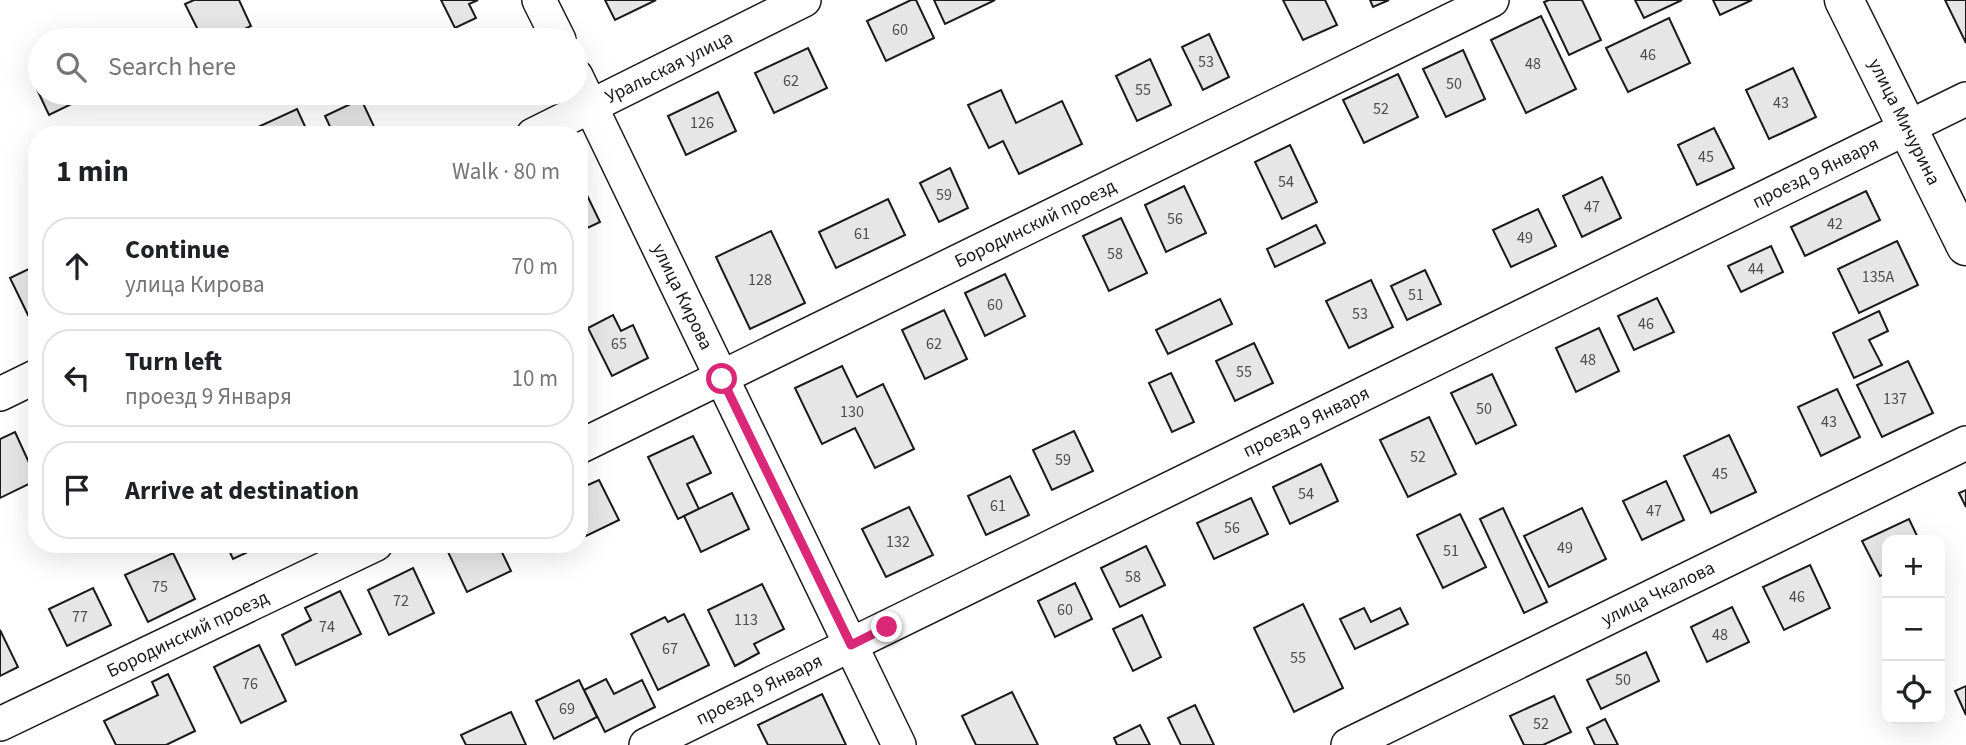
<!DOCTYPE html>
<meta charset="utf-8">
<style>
body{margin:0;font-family:"Source Sans 3",sans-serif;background:#f6f6f6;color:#202124}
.controls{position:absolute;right:21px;bottom:21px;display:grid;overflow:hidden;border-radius:14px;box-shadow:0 7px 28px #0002}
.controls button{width:63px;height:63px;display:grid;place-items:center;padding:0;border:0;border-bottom:2px solid #e0e0e0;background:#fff;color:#202124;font:35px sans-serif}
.stop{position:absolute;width:21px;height:21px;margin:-16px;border:5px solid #db2777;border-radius:50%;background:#fff}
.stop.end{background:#db2777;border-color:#fff;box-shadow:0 2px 7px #0008}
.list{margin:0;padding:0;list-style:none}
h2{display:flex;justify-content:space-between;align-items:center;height:91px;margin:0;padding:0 28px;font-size:30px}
h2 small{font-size:23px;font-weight:400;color:#757577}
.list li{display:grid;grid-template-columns:46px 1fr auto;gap:21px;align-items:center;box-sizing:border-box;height:98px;margin:0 14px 14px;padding:0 14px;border:2px solid #e0e0e0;border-radius:28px}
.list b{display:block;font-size:26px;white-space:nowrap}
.list p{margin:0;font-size:23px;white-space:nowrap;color:#757577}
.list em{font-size:23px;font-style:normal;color:#757577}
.icon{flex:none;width:38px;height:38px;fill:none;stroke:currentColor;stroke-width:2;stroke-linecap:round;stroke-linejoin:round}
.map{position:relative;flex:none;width:1966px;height:745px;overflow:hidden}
.search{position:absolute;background:#fff;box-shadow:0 7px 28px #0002;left:28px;top:28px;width:560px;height:77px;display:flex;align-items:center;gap:18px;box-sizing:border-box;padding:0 24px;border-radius:38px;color:#757577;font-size:26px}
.panel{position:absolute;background:#fff;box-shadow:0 7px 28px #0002;left:28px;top:126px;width:560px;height:427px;border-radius:28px}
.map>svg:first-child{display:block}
</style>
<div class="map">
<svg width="1966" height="745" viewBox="0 0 1966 745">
<rect width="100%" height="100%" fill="#fff"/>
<g fill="#e6e6e6" stroke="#1a1a1a" stroke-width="2">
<path d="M194,0h45l12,26 -30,14h-18l-18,-36z"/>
<path d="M441,0h37l-9,4 7,14 -21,10z"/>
<path d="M605,0h51l-41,20z"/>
<path d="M911,0h5l18,38 -48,23 -19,-40z"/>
<path d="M934,0h61l-50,24z"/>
<path d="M1283,0h42l12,25 -34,15z"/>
<path d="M1370,0h19l-16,7z"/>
<path d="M1549,0h33l19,40 -32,15 -25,-53z"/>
<path d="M1635,0h47l-38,18z"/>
<path d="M1713,0h39l-32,15z"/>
<path d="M1945,0h21v43z"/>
<path d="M1541,16l35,73 -50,24 -35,-73z"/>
<path d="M1669,18l21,45 -62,29 -22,-44z"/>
<path d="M134,33l4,7h-19z"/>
<path d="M1209,34l20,43 -26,13 -21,-43z"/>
<path d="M808,48l19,40 -53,25 -19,-40z"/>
<path d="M1463,50l22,49 -39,18 -23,-48z"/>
<path d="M1150,59l21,46 -34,16 -21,-45z"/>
<path d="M1793,68l23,49 -47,22 -23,-49z"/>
<path d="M1398,74l20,43 -54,26 -21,-43z"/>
<path d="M40,79v14l52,1 -43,21 -15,-32z"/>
<path d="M1001,90l15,33 46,-22 20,43 -63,30 -16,-33 -14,7 -21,-43z"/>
<path d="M718,92l18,39 -50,24 -18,-39z"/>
<path d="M111,93h19l-15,7z"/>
<path d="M361,99l17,36h-44l-9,-19z"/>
<path d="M297,109l12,26h-60l-2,-3z"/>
<path d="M1714,128l20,40 -37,17 -19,-40z"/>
<path d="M1290,145l27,57 -35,17 -27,-57z"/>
<path d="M950,168l18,40 -29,14 -19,-39z"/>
<path d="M1602,177l19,41 -39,19 -19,-41z"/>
<path d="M1184,186l22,47 -40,19 -21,-47z"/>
<path d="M584,189l16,33 -21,10v-41z"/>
<path d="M1866,191l14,29 -75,36 -14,-29z"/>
<path d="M888,199l17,36 -69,33 -17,-36z"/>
<path d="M1538,209l18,37 -45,21 -18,-37z"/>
<path d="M1121,218l26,55 -38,18 -26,-55z"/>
<path d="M1316,225l9,18 -50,24 -8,-18z"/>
<path d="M771,231l34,72 -55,26 -34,-72z"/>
<path d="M1897,241l21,44 -59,28 -21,-44z"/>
<path d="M1771,246l12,26 -42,20 -13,-26z"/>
<path d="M37,265v45l-9,5 -18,-37z"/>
<path d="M1425,270l16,34 -34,16 -16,-34z"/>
<path d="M1005,274l20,42 -40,20 -20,-43z"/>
<path d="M1371,280l22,47 -44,21 -23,-47z"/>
<path d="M1657,298l17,34 -40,18 -16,-34z"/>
<path d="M1220,299l12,25 -64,30 -12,-24z"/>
<path d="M944,310l23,49 -42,20 -23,-49z"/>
<path d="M1879,311l9,20 -19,9 13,25 -28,13 -21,-45z"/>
<path d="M613,315l8,16 12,-6 15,33 -36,18 -24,-48z"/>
<path d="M1599,328l20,43 -43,21 -20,-44z"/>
<path d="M1254,343l19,40 -38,18 -19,-40z"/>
<path d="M1908,361l25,52 -51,24 -25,-52z"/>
<path d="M842,366l15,31 26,-13 31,65 -39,19 -20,-40 -33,16 -27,-56z"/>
<path d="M1171,373l23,49 -22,10 -23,-49z"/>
<path d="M1492,374l24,51 -40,19 -25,-51z"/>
<path d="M1837,389l23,48 -39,19 -23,-49z"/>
<path d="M1429,417l27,57 -48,23 -28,-57z"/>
<path d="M1074,431l19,40 -41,19 -19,-40z"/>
<path d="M15,432l22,48 -37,18v-59z"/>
<path d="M1729,435l27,57 -45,21 -27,-57z"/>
<path d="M693,436l18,37 -24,11 12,25 -21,10 -30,-62z"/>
<path d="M1321,464l17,37 -48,23 -17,-37z"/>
<path d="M1010,476l19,39 -43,20 -18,-39z"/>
<path d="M599,480l20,40 -33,16 -7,-13v-34z"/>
<path d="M1666,481l18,39 -42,20 -19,-39z"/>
<path d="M1966,490v17l-7,-14z"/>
<path d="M732,493l17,36 -48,23 -17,-36z"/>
<path d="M1251,498l17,36 -54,25 -17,-36z"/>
<path d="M909,507l24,48 -47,22 -24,-48z"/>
<path d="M1503,508l44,94 -23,11 -44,-94z"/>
<path d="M1582,508l24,51 -57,28 -25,-51z"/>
<path d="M1460,514l26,53 -43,21 -26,-53z"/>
<path d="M1909,519l10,21h-32v32l-7,4 -18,-35z"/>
<path d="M226,544h39l-32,15z"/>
<path d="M463,544h35l13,27 -44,21 -19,-40z"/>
<path d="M1146,546l19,39 -45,22 -19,-39z"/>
<path d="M173,553l22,46 -47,23 -23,-47z"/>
<path d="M1810,565l20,43 -46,22 -21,-43z"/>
<path d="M413,568l21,45 -45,22 -21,-45z"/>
<path d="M1075,583l17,36 -37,18 -17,-36z"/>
<path d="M762,584l22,45 -30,15 5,9 -24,13 -27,-56z"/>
<path d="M93,588l18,37 -44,21 -18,-37z"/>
<path d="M340,591l21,43 -65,31 -14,-30 29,-15 -6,-12z"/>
<path d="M1303,604l40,84 -49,24 -40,-84z"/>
<path d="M1732,607l17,35 -42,20 -16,-35z"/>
<path d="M1364,608l7,14 29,-14 8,16 -53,25 -15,-30z"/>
<path d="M684,614l25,51 -51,25 -27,-56 34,-17 3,5z"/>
<path d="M1142,615l19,42 -28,14 -20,-42z"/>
<path d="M0,630l18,37 -18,9z"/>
<path d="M259,645l27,56 -45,22 -27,-56z"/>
<path d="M1646,652l13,29 -58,28 -14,-29z"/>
<path d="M168,674l27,57 -29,14h-50l-12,-24 54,-26 -6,-13z"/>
<path d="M606,679l8,15 28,-14 13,27 -50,25 -21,-42z"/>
<path d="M579,680l18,37 -43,22 -18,-38z"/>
<path d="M1966,686v29l-11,-24z"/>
<path d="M1012,692l26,53h-62l-14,-29z"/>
<path d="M822,694l24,51h-78l-10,-20z"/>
<path d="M1554,696l17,36 -28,13h-19l-14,-29z"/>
<path d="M1195,705l19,40h-33l-13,-27z"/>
<path d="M511,712l15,33h-60l-5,-10z"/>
<path d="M1605,719l13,26h-23l-8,-17z"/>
<path d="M1140,725l10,20h-33l-3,-7z"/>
</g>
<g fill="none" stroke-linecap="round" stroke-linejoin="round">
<defs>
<g id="minor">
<path d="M539,0l20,40"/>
<path id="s1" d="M576,76l323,669"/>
<path id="s2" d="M533,135l271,-135"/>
<path d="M0,394l37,-18"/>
<path id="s3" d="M579,447l913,-447"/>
<path id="s4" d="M0,724l376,-180"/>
<path id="s5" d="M646,745l1320,-646"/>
<path id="s6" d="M1348,745l618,-302"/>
</g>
<g id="major">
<path id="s7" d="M1844,0l122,246"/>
</g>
</defs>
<use href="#minor" stroke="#1a1a1a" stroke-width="36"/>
<use href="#major" stroke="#1a1a1a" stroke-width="41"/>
<use href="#minor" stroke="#fff" stroke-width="33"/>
<use href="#major" stroke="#fff" stroke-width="38"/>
</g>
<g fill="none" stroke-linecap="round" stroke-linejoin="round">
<path stroke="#db2777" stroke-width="9" d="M722,379l129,266 36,-18"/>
</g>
<g text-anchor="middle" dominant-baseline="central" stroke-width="5" stroke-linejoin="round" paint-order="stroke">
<g font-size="16" fill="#4d4d4d">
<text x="900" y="30">60</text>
<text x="1648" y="55">46</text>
<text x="1206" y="62">53</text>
<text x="1533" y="64">48</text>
<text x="791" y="81">62</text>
<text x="1454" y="84">50</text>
<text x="1143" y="90">55</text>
<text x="1781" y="103">43</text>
<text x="1381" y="109">52</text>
<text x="702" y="123">126</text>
<text x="1706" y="157">45</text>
<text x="1286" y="182">54</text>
<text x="944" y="195">59</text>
<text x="1592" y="207">47</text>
<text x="1175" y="219">56</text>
<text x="1835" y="224">42</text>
<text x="862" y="234">61</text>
<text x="1525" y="238">49</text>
<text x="1115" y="254">58</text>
<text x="1756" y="269">44</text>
<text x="1878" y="277">135А</text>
<text x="760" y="280">128</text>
<text x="1416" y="295">51</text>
<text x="995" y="305">60</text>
<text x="1360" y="314">53</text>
<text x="1646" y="324">46</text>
<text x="619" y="344">65</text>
<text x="934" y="344">62</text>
<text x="1588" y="360">48</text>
<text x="1244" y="372">55</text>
<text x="1895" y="399">137</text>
<text x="1484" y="409">50</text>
<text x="852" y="412">130</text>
<text x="1829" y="422">43</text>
<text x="1418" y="457">52</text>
<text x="1063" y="460">59</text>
<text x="1720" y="474">45</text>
<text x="1306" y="494">54</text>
<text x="998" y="506">61</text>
<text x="1654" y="511">47</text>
<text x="1232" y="528">56</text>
<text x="898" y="542">132</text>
<text x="1565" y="548">49</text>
<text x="1451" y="551">51</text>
<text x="1133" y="577">58</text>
<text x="160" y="587">75</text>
<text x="1797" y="597">46</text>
<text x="401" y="601">72</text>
<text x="1065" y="610">60</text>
<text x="80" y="617">77</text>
<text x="746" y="620">113</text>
<text x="327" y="627">74</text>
<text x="1720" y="635">48</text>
<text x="670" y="649">67</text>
<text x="1298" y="658">55</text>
<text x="1623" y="680">50</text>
<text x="250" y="684">76</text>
<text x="567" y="709">69</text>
<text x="1541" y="724">52</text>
</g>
<g font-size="19" fill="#1a1a1a" stroke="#fff">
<text stroke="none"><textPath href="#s2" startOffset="152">Уральская улица</textPath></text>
<text stroke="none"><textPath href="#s7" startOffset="136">улица Мичурина</textPath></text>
<text stroke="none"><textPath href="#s5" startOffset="1302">проезд 9 Января</textPath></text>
<text stroke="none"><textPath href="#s3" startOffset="508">Бородинский проезд</textPath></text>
<text stroke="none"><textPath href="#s1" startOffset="245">улица Кирова</textPath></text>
<text stroke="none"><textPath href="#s5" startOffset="735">проезд 9 Января</textPath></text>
<text stroke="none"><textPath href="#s6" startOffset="345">улица Чкалова</textPath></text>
<text stroke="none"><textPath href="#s4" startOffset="208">Бородинский проезд</textPath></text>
<text stroke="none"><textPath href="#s5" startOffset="126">проезд 9 Января</textPath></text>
</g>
</g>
</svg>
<div class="controls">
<button>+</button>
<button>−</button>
<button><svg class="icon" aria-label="locate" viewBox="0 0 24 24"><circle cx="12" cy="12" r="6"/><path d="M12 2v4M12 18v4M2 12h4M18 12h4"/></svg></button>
</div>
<div class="stop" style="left:722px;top:379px"></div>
<div class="stop end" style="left:887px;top:627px"></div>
<div class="search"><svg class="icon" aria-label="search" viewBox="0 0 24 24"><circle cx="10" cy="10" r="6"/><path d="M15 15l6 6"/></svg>Search here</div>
<section class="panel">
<h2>1 min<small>Walk · 80 m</small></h2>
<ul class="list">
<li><svg class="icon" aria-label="ahead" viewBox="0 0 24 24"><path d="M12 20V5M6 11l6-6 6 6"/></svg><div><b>Continue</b><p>улица Кирова</p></div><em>70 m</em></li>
<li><svg class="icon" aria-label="left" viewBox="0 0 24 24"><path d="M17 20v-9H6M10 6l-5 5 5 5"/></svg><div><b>Turn left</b><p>проезд 9 Января</p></div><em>10 m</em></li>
<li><svg class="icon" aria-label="arrive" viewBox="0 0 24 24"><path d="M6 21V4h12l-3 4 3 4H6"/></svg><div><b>Arrive at destination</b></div></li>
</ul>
</section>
</div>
